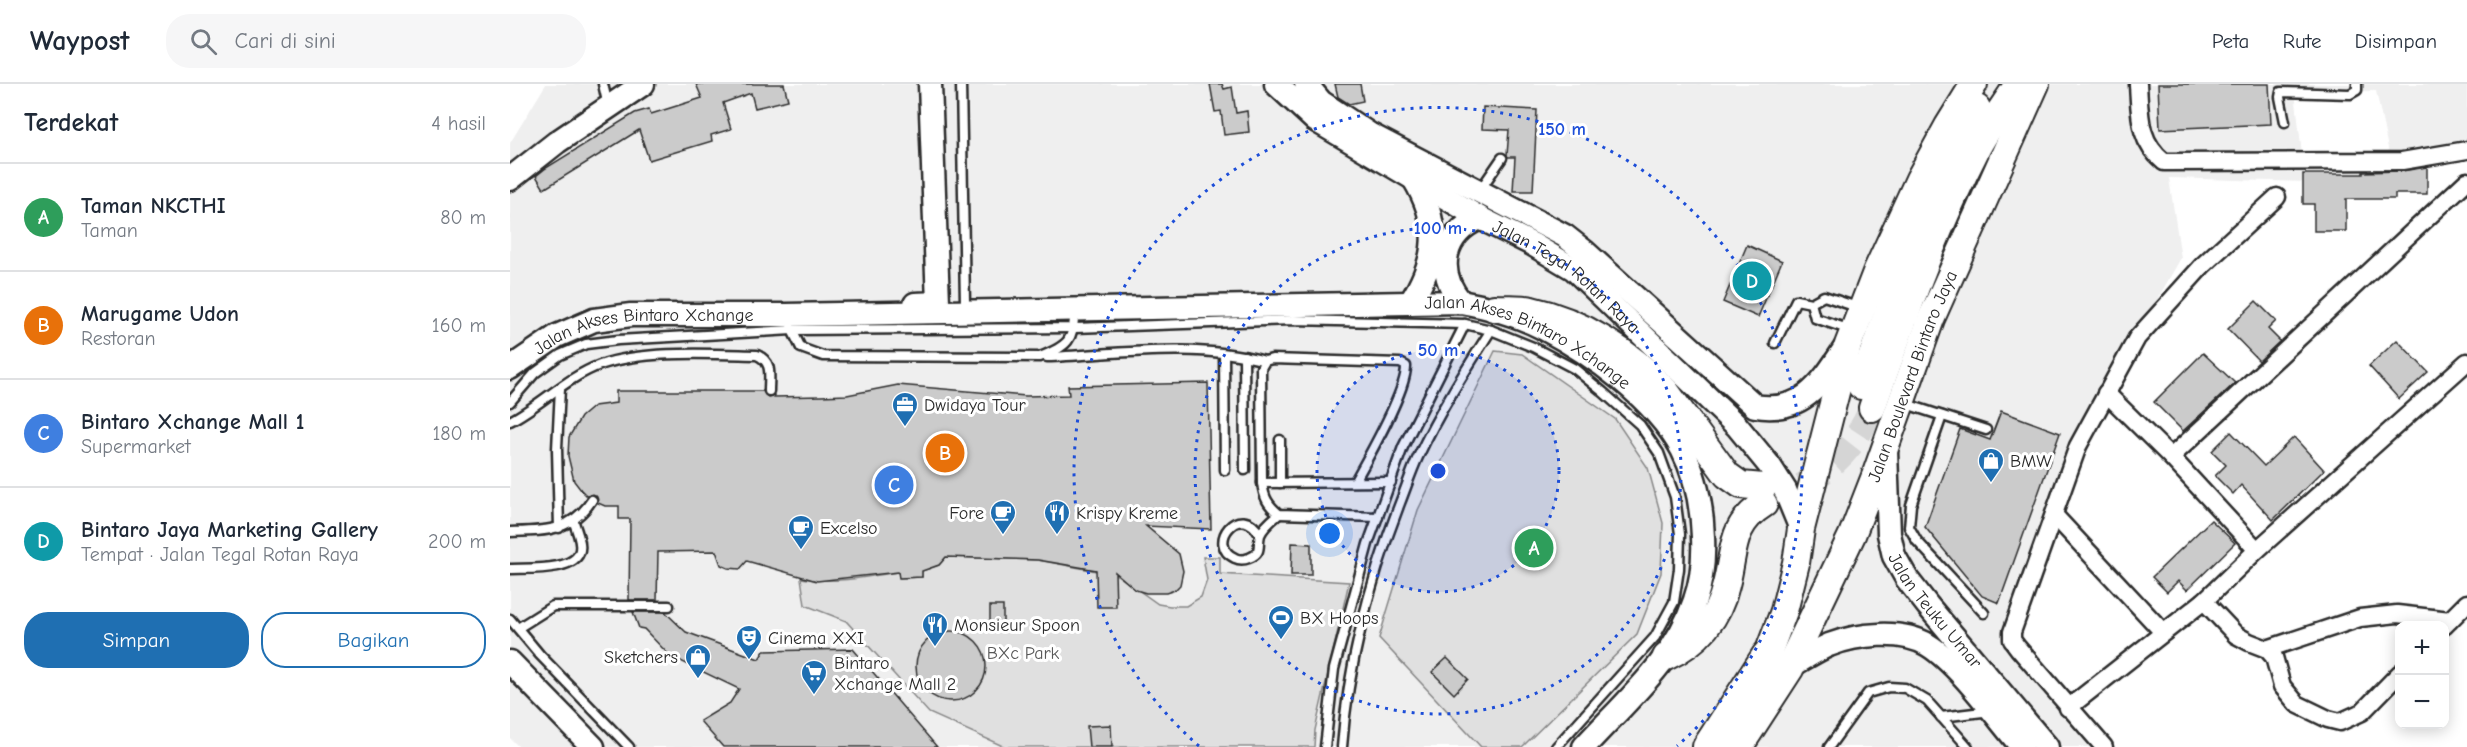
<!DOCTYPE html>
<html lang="id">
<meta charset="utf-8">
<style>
body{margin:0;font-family:"Comic Neue",sans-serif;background:#f6f6f7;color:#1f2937}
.controls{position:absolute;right:18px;bottom:18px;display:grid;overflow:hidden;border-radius:12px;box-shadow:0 3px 15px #0003}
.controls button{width:54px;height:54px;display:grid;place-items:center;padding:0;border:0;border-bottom:2px solid #e0e1e3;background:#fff;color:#1f2937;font:30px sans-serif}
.you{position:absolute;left:820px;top:450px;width:21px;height:21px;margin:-15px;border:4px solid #fff;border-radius:50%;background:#1a73e8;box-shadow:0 0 0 9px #1a73e833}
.badge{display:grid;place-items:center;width:39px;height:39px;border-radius:50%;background:#1f6fb2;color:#fff;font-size:20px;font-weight:700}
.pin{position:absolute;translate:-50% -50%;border:3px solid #fff;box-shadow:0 2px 6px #0006}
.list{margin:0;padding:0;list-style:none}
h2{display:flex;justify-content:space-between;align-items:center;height:78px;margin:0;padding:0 24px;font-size:26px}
h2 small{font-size:20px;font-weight:400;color:#747a83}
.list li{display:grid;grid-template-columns:39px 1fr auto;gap:18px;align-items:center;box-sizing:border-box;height:108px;padding:0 24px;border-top:2px solid #e0e1e3}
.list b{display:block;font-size:22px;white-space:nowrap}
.list p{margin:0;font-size:20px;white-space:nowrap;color:#747a83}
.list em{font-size:20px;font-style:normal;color:#747a83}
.actions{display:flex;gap:12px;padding:18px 24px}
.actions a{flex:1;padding:14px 0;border:2px solid #1f6fb2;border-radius:24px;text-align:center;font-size:21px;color:#1f6fb2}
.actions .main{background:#1f6fb2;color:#fff}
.icon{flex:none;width:33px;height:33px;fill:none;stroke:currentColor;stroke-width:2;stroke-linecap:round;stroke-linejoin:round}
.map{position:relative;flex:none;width:1957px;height:663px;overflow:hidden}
header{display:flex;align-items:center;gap:36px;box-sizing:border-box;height:84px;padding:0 30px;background:#fff;border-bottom:2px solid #e0e1e3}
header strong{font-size:28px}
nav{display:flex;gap:33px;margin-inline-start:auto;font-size:21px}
.search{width:420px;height:54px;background:#f6f6f7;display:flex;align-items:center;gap:15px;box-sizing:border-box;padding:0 21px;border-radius:24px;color:#747a83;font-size:22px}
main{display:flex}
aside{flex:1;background:#fff}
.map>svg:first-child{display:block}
</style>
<header>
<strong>Waypost</strong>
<div class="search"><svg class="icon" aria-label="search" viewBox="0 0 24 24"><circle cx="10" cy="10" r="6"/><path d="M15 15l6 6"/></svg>Cari di sini</div>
<nav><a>Peta</a><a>Rute</a><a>Disimpan</a></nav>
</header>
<main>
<aside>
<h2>Terdekat<small>4 hasil</small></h2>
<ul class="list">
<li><span class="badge" style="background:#2e9e5b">A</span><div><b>Taman NKCTHI</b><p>Taman</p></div><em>80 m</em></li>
<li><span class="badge" style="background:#e8710a">B</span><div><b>Marugame Udon</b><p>Restoran</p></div><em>160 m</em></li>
<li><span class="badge" style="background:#3f7fe0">C</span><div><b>Bintaro Xchange Mall 1</b><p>Supermarket</p></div><em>180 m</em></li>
<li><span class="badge" style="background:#0f9aa8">D</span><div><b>Bintaro Jaya Marketing Gallery</b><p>Tempat · Jalan Tegal Rotan Raya</p></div><em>200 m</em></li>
</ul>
<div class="actions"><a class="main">Simpan</a><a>Bagikan</a></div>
</aside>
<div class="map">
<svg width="1957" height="663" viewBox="0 0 1957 663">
<rect width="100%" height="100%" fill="#fff"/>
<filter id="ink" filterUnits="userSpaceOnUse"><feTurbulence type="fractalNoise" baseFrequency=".0167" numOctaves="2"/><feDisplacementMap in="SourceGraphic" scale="12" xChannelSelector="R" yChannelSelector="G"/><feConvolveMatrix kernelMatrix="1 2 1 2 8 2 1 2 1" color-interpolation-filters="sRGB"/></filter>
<g filter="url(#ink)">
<path fill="#efefef" d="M36,0h1921v62l-78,7 -13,-62 -81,1 10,90 -136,-4 12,80 -103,179 -76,207 89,103h-1572l-9,-9v-595z"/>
<g fill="#e0e0e0" stroke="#868686" stroke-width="1.5">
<path d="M985,267l27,3 93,65 33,49 15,55 -2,50 -24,61 -115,113h-41l-102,-109 39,-128z"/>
<path d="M436,473l92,3 79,15 41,29 12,2h16l15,-9 6,-17 -4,-23h17v17l129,8 -34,148 -1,17h-309l-76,-34 -83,-92 -41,-16 -4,-27c32,6 65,-1 97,-6l2,6 22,-1v-6l17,-6z"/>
</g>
<g fill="#cbcbcb" stroke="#2b2b2b" stroke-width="1.5">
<path d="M186,0h88l4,16 -33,8 -4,-15 -28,10 8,26 -20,6 1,6 -63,19 -10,-30 -95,59 -8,-13 10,-8 89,-55 14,-4 2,5 51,-16z"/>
<path d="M700,0h12l2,5 8,-2 4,26 11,-2 2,21 -25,3 -3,-24 -6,1z"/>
<path d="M825,0h25l3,17 -14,3 -11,-7z"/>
<path d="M1648,0h111l2,40 -111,5z"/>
<path d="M973,23l54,3 -4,81h-20l2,-34h-7l-1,-2 2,-25 -27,-1z"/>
<path d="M1917,83v27h-32v5h-49v32h-32v-27h-11v-30h60v-2l39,-1z"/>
<path d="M1237,161l35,16 -24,56 -35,-15z"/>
<path d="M1746,217l20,20 -8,8 12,12 -21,20 -31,-32z"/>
<path d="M1887,256l31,32 -29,27 -30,-33z"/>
<path d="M1693,269l32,30 -52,48 -29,-29z"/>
<path d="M698,299l3,146 -65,-3 33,28 4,17 -3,14 -5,5 -9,3h-20l-10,-3 -21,-18 1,35h-19l-1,-37 -58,-10 -92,-3 -7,8 -17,6v6l-23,1 -1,-6 -81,9 -70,-20 -7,8 -12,-1 -7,-3 -5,-14 -58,1 -1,48h-28l1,-81h-11v-13h-14l-7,-3 -3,-8 -8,1 -6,-6 -7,-9 -6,-25 1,-19 12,-20 13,-11 22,-3v-12h147l5,6 6,-2v2l47,-1 26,-1 51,-10 128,11 43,-1 -1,-9z"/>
<path d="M1491,327l59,22 -61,170 -17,-7 -57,-69 35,-98 30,11z"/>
<path d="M1721,348l33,34 30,-29 30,33 -51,50 -32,-35 -8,9 -18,-18 11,-11 -14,-14z"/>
<path d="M1701,436l24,23 -48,47 -9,-9 -11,11 -15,-15z"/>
<path d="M782,459l19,1v31h-20z"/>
<rect x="480" y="522" width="13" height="19"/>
<path d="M123,528h32l21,20 73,27 5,-8 89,-2 84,98h-214l-23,-26 30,-18 9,-14 -69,-33 -26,-27 -5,-1z"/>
<circle cx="441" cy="582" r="35"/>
<path d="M937,574l21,21 -14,15 -22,-22z"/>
<path d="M601,641l1,22h-23l-2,-21z"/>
</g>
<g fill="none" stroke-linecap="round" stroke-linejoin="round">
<path stroke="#d5d5d5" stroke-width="26" stroke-dasharray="26 13" stroke-linecap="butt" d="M1292,402c31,-18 56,-44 70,-78"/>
<defs>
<g id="service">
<path d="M93,0l5,22"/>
<path d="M451,0l4,219"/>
<path d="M1775,38l-5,-25 1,-5 69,2 7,-4v-6"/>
<path d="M970,106l22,-32"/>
<path d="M1301,219l4,15 36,12"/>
<path d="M281,244l10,20 22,8 217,1c27,-11 35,-16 34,-47"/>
<path d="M1265,259l21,-43 15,3 13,-7 36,12"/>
<path d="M714,270l1,116"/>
<path d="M734,272l1,114"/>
<path d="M537,273c71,-3 148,-15 218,4"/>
<path d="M0,318l25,-29 25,-18 26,-11 32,-4 174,-10 283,-2 218,-8 172,4 26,6 42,17 42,22 28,23 37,33 19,28 16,44 5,37 -1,35 -5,33 -19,35 -99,110"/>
<path d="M1393,319l83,27"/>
<path d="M1432,332l-31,89 -2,22 8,14 67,72"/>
<path d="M0,337c31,-16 57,-44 90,-56 44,-15 111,-11 157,-10 16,7 12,20 12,36"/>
<path d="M770,356v43"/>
<path d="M845,397c13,-23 52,-91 51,-115l-6,-3 -128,-4 -7,2 -4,7 1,115c2,15 6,22 17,31l99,3"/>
<path d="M752,399l129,-1"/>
<path d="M49,444l-2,-79 3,-61"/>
<path d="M0,448c35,-1 61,0 82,-32"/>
<path d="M750,451c-20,-36 -55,10 -25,23 4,2 9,2 14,0 14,-5 8,-13 11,-23 3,-8 13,-16 19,-21"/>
<path d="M0,485c17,-1 66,3 70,-19 2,-9 -4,-20 -6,-28"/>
<path d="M0,535l30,36 89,92"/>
<path d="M8,544l35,-22h116"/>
<path d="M1431,633l50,-6"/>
<path d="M815,663l9,-78 34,-125 35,-97 62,-123"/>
<path d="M832,663c6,-83 28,-166 58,-244 6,-15 11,-31 18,-46 21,-45 47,-86 73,-127"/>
<path d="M1319,663l39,-54 21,-6 16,1 22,13 41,46"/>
</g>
<g id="minor">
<path d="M1628,0c2,31 0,57 26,78l238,-1 65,-11"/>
<path d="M1596,309l65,64 86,93"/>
<path d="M1661,373l296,-276"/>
<path d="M1544,431l108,116"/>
<path d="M1694,517l32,34 13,7 18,7 7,8 8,29 15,18 31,15 12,3 22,-10 38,-39"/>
<path d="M1934,542l23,-23"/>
<path d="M1757,565l93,-31 37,-4 53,6"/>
<path d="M1558,624l136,-107 53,-51 210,-188"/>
<path d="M1594,663l-86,-99 -6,-8v-8l66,-186 59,-108 66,-73 74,-68"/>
</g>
<g id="secondary">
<path id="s1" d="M766,0l39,36 165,98 52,26 42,25 163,157 32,39 16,25 16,39"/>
<path d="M796,0l15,18 48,32 196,102 19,15 171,155c48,8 66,-22 90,-58"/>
<path d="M0,95l47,-37 86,-58"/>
<path d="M951,218c-26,-31 -18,-68 19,-84"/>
<path d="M900,219c28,-44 31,-79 4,-124"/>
<path d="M405,220l23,-1 -8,-219"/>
<path id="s2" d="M0,284l47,-32 37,-16 37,-5h155l675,-13c28,5 57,13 82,26 50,26 112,71 139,121 14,27 20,58 21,88 1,21 -1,43 -8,63 -19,59 -70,102 -111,147"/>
<path id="s3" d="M1376,367l3,83 5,22 13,23 21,27 119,141"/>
<path d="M0,578l83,85"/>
<path d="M1279,583c13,-7 26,-16 40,-22 28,-11 73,-16 99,0 31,19 69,73 94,102"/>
</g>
<g id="primary">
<path d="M984,224c12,1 26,-1 37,2 51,11 100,43 134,80l62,85 14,10 22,2"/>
<path d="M1351,302l49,-135 67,-143"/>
<path d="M1362,324c31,-88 62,-176 104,-258 12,-23 28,-44 42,-66"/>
<path d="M1257,572l17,-45 12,-48 5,-34 47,-184 29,-75 42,-91 29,-53 26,-42"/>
<path d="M1156,573c32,-15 52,-37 60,-72 9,-34 4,-60 38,-81"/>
<path id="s4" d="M1279,583l63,-132 23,-59 56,-157 105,-235"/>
</g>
<g id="motorway">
<path d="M1198,663l59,-91"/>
<path d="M1227,663l52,-80"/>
</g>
</defs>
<use href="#service" stroke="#2b2b2b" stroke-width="13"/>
<use href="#minor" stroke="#2b2b2b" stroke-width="21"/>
<use href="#secondary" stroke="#2b2b2b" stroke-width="27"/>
<use href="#primary" stroke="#2b2b2b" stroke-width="30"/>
<use href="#motorway" stroke="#2b2b2b" stroke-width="34"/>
<use href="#service" stroke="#fff" stroke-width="8"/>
<use href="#minor" stroke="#fff" stroke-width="16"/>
<use href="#secondary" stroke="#fff" stroke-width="22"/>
<use href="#primary" stroke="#fff" stroke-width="26"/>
<use href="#motorway" stroke="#fff" stroke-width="30"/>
</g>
</g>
<circle cx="928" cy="387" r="121" fill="#1d4ed8" fill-opacity=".12"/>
<g fill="none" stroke="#1d4ed8" stroke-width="3" stroke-dasharray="3 6">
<circle cx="928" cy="387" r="121"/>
<circle cx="928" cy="387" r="243"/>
<path d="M689 662A364 364 0 1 1 1167 662"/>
</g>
<defs>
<symbol id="office-pin" viewBox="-11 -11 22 30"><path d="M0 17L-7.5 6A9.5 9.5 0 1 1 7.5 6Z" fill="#1f6fb2" stroke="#fff"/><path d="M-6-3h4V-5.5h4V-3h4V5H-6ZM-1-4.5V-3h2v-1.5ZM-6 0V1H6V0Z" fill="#fff"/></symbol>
<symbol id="shop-pin" viewBox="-11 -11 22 30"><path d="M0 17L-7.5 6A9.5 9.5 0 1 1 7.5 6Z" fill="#1f6fb2" stroke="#fff"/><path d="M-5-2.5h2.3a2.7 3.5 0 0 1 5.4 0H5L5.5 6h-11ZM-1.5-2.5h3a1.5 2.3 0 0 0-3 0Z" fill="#fff"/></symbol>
<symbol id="cafe-pin" viewBox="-11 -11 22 30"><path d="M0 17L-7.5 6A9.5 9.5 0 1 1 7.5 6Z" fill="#1f6fb2" stroke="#fff"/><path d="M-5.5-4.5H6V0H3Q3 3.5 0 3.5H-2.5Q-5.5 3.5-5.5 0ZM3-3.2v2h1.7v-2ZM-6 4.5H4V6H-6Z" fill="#fff"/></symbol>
<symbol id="restaurant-pin" viewBox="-11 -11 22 30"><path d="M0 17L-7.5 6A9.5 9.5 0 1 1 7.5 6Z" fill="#1f6fb2" stroke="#fff"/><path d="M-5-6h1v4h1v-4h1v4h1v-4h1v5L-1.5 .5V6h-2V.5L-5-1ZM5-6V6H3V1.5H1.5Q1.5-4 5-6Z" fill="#fff"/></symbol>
<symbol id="stadium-pin" viewBox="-11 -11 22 30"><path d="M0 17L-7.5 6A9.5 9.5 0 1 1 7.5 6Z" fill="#1f6fb2" stroke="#fff"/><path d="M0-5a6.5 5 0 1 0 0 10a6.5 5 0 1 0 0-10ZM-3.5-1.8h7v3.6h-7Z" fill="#fff"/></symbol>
<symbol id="theatre-pin" viewBox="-11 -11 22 30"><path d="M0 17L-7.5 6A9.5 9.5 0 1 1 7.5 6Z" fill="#1f6fb2" stroke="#fff"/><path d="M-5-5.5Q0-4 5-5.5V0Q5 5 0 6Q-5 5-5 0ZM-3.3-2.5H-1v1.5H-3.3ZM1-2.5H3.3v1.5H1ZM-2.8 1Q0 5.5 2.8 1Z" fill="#fff"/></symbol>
<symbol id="supermarket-pin" viewBox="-11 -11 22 30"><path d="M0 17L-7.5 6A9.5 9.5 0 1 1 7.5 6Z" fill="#1f6fb2" stroke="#fff"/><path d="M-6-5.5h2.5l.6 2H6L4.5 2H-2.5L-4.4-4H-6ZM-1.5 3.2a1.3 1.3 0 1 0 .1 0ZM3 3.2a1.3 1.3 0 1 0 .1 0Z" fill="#fff"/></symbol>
</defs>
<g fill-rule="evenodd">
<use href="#office-pin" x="380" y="306" width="30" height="40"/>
<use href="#shop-pin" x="1466" y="362" width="30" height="40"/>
<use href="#cafe-pin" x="478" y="414" width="30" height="40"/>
<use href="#restaurant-pin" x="532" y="414" width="30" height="40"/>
<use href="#cafe-pin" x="276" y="429" width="30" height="40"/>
<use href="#stadium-pin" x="756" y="519" width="30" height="40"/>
<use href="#restaurant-pin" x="410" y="526" width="30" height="40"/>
<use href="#theatre-pin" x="224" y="539" width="30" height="40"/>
<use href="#shop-pin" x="173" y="558" width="30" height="40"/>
<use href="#supermarket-pin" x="289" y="574" width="30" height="40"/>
</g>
<g text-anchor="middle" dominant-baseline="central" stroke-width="6" stroke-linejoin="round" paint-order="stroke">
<g font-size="18" fill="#2b2b2b" stroke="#fff">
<text stroke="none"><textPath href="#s1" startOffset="350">Jalan Tegal Rotan Raya</textPath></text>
<text stroke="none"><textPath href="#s2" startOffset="144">Jalan Akses Bintaro Xchange</textPath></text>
<text stroke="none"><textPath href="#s2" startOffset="1041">Jalan Akses Bintaro Xchange</textPath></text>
<text stroke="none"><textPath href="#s4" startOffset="316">Jalan Boulevard Bintaro Jaya</textPath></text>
<text stroke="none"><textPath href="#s3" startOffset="174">Jalan Teuku Umar</textPath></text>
</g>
<g font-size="18" fill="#2b2b2b" stroke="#fff" text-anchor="start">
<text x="414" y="321">Dwidaya Tour</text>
<text x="1500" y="377">BMW</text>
<text x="474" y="429" text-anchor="end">Fore</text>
<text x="566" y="429">Krispy Kreme</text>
<text x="310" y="444">Excelso</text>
<text x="790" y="534">BX Hoops</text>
<text x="444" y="541">Monsieur Spoon</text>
<text x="258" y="554">Cinema XXI</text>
<text x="168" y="573" text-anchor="end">Sketchers</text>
<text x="324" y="579">Bintaro<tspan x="324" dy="21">Xchange Mall 2</tspan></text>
</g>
<g font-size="18" fill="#585858" stroke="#fff">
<text x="513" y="569">BXc Park</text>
</g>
</g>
<circle cx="928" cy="387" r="9" fill="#1d4ed8" stroke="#fff" stroke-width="3"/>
<g font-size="18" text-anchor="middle" font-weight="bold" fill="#1d4ed8" stroke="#fff" stroke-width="6" stroke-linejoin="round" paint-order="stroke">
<text x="1052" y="51">150 m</text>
<text x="928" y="150">100 m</text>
<text x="928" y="272">50 m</text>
</g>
</svg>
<div class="controls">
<button>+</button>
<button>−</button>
</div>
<div class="you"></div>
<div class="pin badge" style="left:1024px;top:464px;background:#2e9e5b">A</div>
<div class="pin badge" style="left:435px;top:369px;background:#e8710a">B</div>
<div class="pin badge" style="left:384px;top:401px;background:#3f7fe0">C</div>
<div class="pin badge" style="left:1242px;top:197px;background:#0f9aa8">D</div>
</div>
</main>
